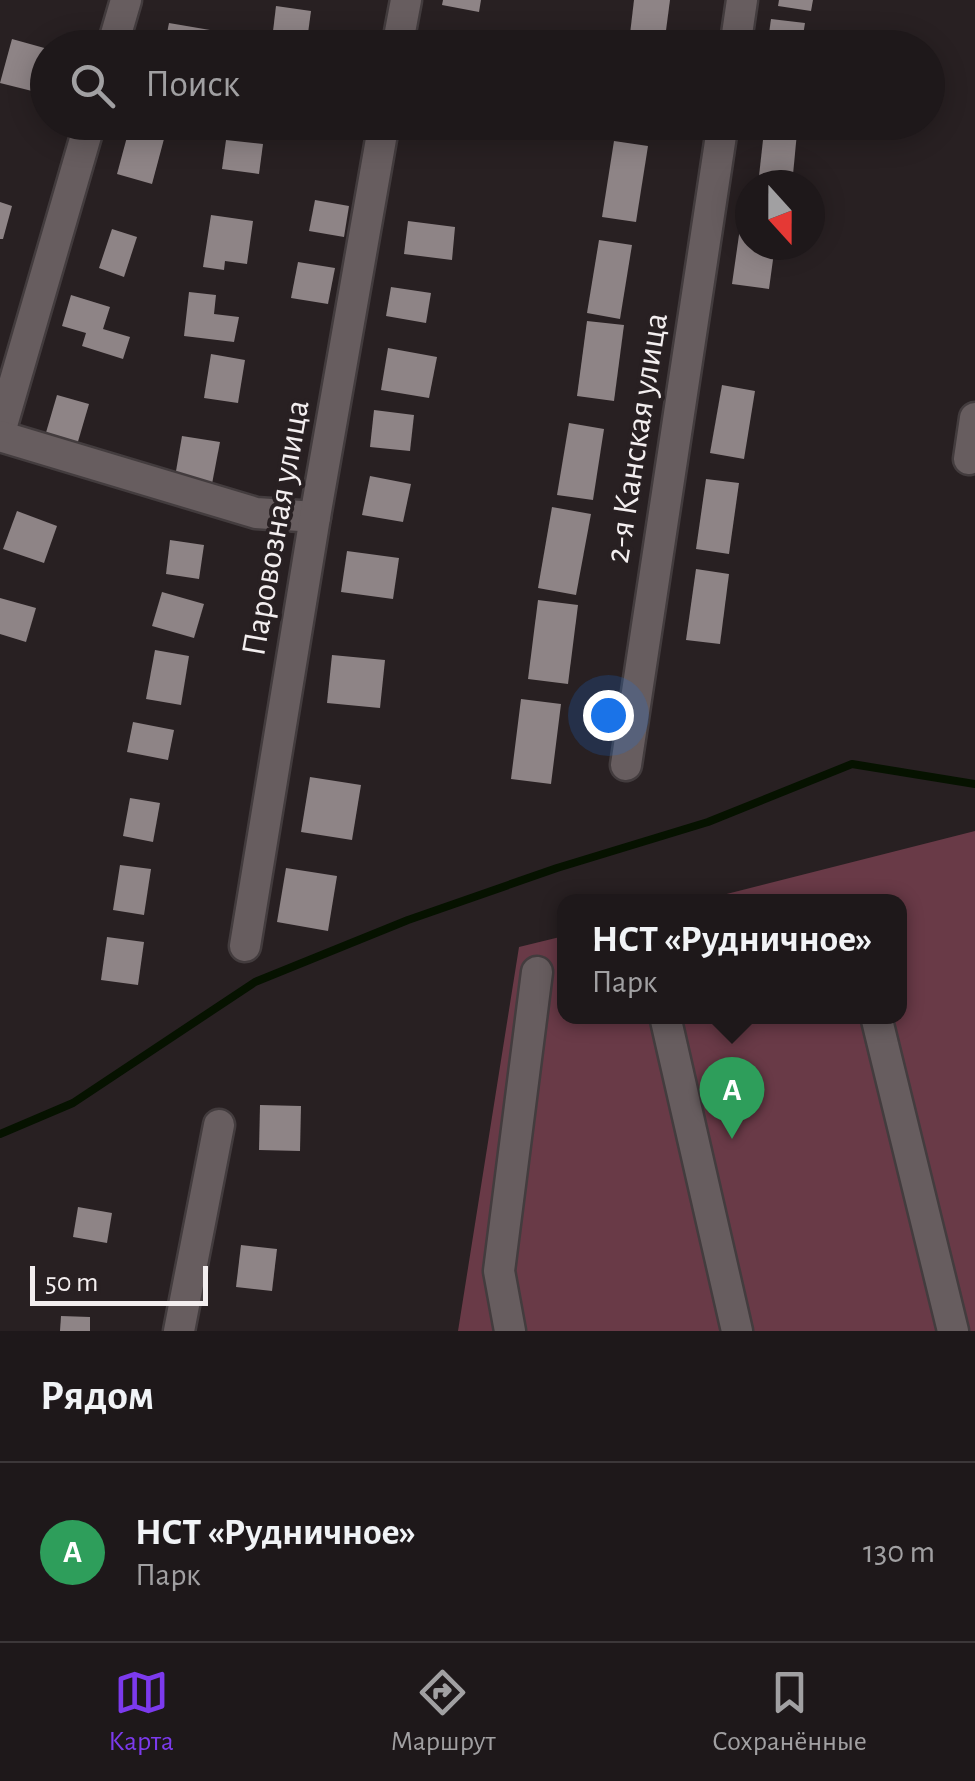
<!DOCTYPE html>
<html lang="ru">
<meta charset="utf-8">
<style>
body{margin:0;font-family:"Alegreya Sans",sans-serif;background:#262123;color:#f1f3f6}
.compass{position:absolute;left:735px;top:170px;width:90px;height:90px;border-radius:50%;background:#1e181a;box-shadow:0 5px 25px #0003;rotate:159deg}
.scale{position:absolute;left:30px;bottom:25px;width:178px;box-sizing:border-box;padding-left:10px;border:5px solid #f3eeef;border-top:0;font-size:28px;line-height:35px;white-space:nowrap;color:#f3eeef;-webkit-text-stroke:8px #282022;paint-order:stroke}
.you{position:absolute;left:608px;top:715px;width:35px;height:35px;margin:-25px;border:8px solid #fff;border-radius:50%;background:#1a73e8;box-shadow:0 0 0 15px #1a73e833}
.badge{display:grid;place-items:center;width:65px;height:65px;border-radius:50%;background:#7c3aed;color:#fff;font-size:32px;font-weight:700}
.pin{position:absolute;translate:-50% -82px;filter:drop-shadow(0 2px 5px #0008)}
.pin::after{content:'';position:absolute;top:52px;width:35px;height:30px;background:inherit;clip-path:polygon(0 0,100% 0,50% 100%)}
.popup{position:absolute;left:557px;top:894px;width:350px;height:130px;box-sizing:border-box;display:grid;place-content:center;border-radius:20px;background:#1e181a;filter:drop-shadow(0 2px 8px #0005);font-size:32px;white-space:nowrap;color:#a1a0a2}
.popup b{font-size:38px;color:#f1f3f6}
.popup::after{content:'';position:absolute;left:50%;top:100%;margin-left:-20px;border:20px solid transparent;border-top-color:#1e181a}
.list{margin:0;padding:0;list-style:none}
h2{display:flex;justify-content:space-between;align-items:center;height:130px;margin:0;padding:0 40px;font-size:42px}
h2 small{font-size:32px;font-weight:400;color:#a1a0a2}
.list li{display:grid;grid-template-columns:65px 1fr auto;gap:30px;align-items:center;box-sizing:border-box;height:180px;padding:0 40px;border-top:2px solid #3c3739}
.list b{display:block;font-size:38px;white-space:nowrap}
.list p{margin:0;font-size:32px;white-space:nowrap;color:#a1a0a2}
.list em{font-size:32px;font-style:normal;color:#a1a0a2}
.icon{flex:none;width:55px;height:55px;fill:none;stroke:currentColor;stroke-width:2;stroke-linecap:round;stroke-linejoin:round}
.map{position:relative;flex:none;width:975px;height:1331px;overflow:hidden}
.search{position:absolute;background:#1e181a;box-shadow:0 5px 25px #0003;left:30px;right:30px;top:30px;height:110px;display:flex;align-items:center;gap:25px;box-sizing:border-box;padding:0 35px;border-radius:55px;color:#a1a0a2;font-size:38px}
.sheet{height:310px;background:#1e181a}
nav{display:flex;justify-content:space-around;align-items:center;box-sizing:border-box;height:140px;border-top:2px solid #3c3739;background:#1e181a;font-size:28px;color:#a1a0a2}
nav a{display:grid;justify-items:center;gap:5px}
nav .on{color:#7c3aed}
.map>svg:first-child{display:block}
</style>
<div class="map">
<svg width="975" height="1331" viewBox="0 0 975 1331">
<rect width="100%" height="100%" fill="#282022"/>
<path fill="#693a47" d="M975,831v500h-517l61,-384 45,-11v80h336v-114l-201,-1z"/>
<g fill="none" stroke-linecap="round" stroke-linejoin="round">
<path stroke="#061200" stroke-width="8" d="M0,1134l73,-31 182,-121 153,-62 149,-52 151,-46 144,-58 123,20"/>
</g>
<g fill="#8e8486">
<path d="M443,0h38l-2,12 -37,-7z"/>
<path d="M634,0h36l-5,38 -35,-4z"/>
<path d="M779,0h34l-2,11 -33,-5z"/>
<path d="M276,6l35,5 -5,37h-35z"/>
<path d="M771,19l34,4 -4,25h-34z"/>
<path d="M169,23l41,7 -3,18h-43z"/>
<path d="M12,39l36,10v18l-8,26 -40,-10z"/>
<path d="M131,122l37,2 -16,60 -35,-10z"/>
<path d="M426,122h40l-2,15 -39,-4z"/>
<path d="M765,122h33l-6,63h-34z"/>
<path d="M226,140l37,4 -4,30 -37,-5z"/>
<path d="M614,141l34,5 -12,76 -34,-5z"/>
<path d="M315,200l34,6 -5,31 -35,-6z"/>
<path d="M0,202l12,4 -9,33h-3z"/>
<path d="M743,207l7,1v37h25l-6,44 -37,-5z"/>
<path d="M211,215l42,6 -6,43 -22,-3 -1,9 -21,-3z"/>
<path d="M408,221l47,6 -3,33 -48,-6z"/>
<path d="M112,229l25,8 -13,40 -25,-9z"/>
<path d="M599,240l33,5 -12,74 -33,-6z"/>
<path d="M298,262l37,6 -7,36 -37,-6z"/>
<path d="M391,287l40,6 -5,30 -40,-7z"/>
<path d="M189,292l27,3 -2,19 25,3 -5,25 -50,-6z"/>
<path d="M71,295l39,12 -7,22 27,8 -7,22 -41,-13 4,-13 -24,-7z"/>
<path d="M587,321l37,4 -10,76 -37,-5z"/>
<path d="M388,348l49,9 -8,41 -48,-8z"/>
<path d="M211,354l34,6 -7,43 -34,-5z"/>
<path d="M722,385l33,6 -11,68 -34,-6z"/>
<path d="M57,395l32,9 -12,41 -32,-9z"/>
<path d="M374,410l40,5 -4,36 -40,-4z"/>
<path d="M569,423l35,6 -11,71 -36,-5z"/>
<path d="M182,436l38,6 -8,42 -37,-7z"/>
<path d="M370,476l41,8 -8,38 -41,-7z"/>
<path d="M706,479l33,4 -10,71 -33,-5z"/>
<path d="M552,507l39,7 -15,81 -38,-7z"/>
<path d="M17,511l40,15 -13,37 -41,-14z"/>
<path d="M170,540l34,5 -5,34 -33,-5z"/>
<path d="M347,551l52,7 -6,41 -52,-7z"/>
<path d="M696,569l33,5 -9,70 -34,-4z"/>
<path d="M162,592l42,12 -10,34 -42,-12z"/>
<path d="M0,598l36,10 -10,34 -26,-8z"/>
<path d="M538,600l40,5 -10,79 -40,-5z"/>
<path d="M155,650l34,6 -8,49 -35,-6z"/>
<path d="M332,655l53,5 -5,48 -53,-5z"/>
<path d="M521,699l40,5 -10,80 -40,-5z"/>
<path d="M133,722l41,8 -6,30 -41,-8z"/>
<path d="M310,777l51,8 -9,55 -51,-8z"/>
<path d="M130,798l30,5 -7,39 -30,-6z"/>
<path d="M120,865l31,4 -7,46 -31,-5z"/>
<path d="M286,868l51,8 -9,55 -51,-9z"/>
<path d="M107,937l37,5 -6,43 -37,-5z"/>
<path d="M260,1105l41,1 -1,45 -41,-1z"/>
<path d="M78,1207l34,6 -5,30 -34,-6z"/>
<path d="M241,1245l36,4 -5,42 -36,-4z"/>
<path d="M61,1316l29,1v14h-30z"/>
</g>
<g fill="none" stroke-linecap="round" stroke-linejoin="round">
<defs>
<g id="minor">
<path d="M112,48l14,-48"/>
<path d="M397,48l9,-48"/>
<path d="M735,48l7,-48"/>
<path d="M0,432l90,-310"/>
<path d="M0,436l256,77 59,4"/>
<path d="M969,459l6,-41"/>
<path d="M626,765l97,-643"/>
<path d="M245,946l70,-429 69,-395"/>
<path d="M665,1016l72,315"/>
<path d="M876,1016l77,315"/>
<path d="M179,1331l40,-206"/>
<path d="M510,1331l-11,-60 38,-299"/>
</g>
</defs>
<use href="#minor" stroke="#433c3e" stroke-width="35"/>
<use href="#minor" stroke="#675d5f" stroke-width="30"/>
</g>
<g text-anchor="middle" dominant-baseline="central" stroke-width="8" stroke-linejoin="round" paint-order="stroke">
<g font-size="35" fill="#f3eeef" stroke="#282022">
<text transform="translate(637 438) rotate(-81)">2-я Канская улица</text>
<text transform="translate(276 528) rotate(-80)">Паровозная улица</text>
</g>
</g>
</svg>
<svg class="compass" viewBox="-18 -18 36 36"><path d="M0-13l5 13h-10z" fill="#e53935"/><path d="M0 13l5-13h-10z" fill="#a1a0a2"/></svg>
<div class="scale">50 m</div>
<div class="you"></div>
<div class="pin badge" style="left:732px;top:1139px;background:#2e9e5b">A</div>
<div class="popup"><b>НСТ «Рудничное»</b>Парк</div>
<div class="search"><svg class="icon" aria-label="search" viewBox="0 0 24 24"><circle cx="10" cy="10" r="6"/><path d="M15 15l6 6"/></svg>Поиск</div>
</div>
<section class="sheet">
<h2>Рядом<small></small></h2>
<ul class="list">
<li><span class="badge" style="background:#2e9e5b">A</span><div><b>НСТ «Рудничное»</b><p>Парк</p></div><em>130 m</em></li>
</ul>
</section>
<nav>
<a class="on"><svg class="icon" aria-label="map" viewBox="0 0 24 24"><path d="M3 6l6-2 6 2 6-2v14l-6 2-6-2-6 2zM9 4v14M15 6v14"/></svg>Карта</a>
<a><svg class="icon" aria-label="directions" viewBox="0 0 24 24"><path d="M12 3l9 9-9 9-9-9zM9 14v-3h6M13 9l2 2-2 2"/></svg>Маршрут</a>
<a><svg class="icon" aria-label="saved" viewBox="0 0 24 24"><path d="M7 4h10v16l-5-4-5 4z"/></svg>Сохранённые</a>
</nav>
